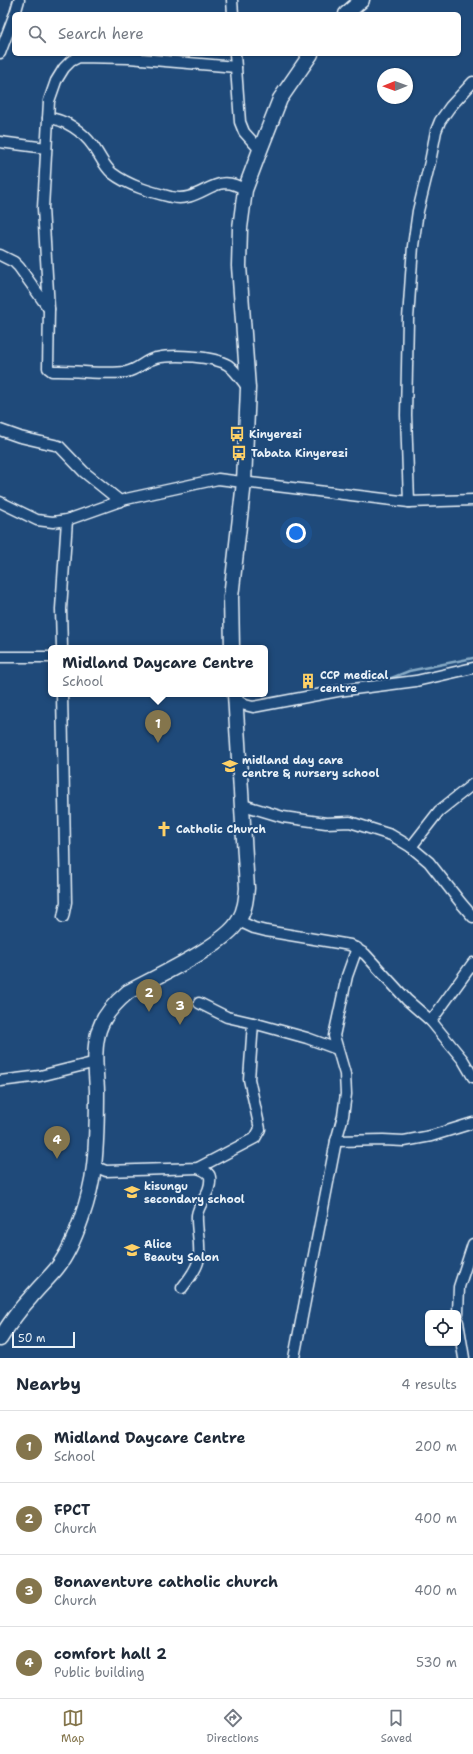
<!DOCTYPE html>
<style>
body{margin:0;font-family:"Shantell Sans",sans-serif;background:#f6f6f7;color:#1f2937}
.controls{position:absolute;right:12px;bottom:12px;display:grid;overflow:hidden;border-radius:6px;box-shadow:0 1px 3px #0004}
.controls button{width:36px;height:36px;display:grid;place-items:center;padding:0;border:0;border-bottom:1px solid #e0e1e3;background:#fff;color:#1f2937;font:20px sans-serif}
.compass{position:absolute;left:377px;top:68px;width:36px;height:36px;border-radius:50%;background:#fff;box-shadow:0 1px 3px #0004;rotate:269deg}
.scale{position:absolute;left:12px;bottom:10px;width:63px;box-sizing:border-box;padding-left:4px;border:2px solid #e8f1f8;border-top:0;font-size:11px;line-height:14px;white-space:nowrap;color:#e8f1f8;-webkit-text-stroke:3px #1f4a7a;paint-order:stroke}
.you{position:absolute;left:296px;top:533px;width:14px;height:14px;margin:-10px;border:3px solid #fff;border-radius:50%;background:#1a73e8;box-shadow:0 0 0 6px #1a73e833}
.badge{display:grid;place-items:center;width:26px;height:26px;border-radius:50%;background:#84754c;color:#fff;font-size:13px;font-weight:700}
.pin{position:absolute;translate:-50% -33px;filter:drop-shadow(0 1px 2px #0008)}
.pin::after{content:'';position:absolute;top:21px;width:14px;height:12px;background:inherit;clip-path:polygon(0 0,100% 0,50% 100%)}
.popup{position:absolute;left:48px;top:645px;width:220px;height:52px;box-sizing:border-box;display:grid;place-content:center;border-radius:6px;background:#fff;filter:drop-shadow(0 1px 3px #0005);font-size:13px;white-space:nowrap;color:#747a83}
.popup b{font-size:15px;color:#1f2937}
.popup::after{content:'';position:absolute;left:50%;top:100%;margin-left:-8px;border:8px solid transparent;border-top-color:#fff}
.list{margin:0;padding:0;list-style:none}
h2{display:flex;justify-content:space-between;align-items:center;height:52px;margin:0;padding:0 16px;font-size:17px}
h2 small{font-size:13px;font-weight:400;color:#747a83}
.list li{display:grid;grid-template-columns:26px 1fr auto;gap:12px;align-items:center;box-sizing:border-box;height:72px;padding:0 16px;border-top:1px solid #e0e1e3}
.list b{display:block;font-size:15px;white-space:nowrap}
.list p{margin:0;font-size:13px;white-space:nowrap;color:#747a83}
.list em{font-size:13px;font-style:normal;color:#747a83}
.icon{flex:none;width:22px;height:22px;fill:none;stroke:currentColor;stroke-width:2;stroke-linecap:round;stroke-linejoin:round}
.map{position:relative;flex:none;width:473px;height:1358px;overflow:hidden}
.search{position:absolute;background:#fff;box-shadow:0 1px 3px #0004;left:12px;right:12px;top:12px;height:44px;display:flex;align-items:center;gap:10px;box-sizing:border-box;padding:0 14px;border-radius:6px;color:#747a83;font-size:15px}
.sheet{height:340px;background:#fff}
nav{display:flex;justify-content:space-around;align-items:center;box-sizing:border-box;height:56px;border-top:1px solid #e0e1e3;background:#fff;font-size:11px;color:#747a83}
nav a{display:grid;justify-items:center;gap:2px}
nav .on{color:#84754c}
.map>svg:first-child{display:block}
</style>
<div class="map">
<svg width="473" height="1358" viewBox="0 0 473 1358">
<rect width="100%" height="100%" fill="#1f4a7a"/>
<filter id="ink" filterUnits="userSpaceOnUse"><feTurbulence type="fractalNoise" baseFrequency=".025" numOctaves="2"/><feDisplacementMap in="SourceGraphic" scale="8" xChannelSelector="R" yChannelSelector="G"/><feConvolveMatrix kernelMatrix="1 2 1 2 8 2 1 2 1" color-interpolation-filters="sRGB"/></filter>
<g filter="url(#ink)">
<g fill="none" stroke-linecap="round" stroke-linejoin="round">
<path stroke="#87abc6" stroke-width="2.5" d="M381,681l8,-2 20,-8 64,-13"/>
<defs>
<g id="street">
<path d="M232,0l1,14"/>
<path d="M15,14l4,-14"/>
<path d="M0,53l14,-37"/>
<path d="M235,54l5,68 4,10 16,18"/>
<path d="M236,67l-107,-9 -50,-1 -8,4 -7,7 -8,13 -7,20 -6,107 6,101 -1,59 4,3c25,-1 50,4 74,1 12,-2 19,-12 30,-14 17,-4 57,-2 72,7 8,6 14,16 20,23"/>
<path d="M48,118c17,1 35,14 45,28 7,9 10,19 19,27 17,13 39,19 59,24 32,7 43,-28 74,-7"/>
<path d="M0,142l46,6"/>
<path d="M0,255l14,7 5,5 30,42"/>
<path d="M0,430l20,7 39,9 25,26 36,29"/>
<path d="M0,502l37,18 16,2 14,-2 59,-21 92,-20 191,23 64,-2"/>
<path d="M409,502l-3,-87 2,-96 5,-73 5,-35 12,-49 6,-31 4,-10 10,-14 23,-25"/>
<path d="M62,648l-1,-39 6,-89"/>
<path d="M0,657h51"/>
<path d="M62,694l4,208 -3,15"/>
<path d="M235,699l10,6 8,2 85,-16 78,-10 57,-13"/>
<path d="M243,805l40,12 43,6 24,-1 41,13 20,12 18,15 32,41 12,14"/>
<path d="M411,847l28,-36 34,-27"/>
<path d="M239,921l15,7 12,3 84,14 15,9 42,46 24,21 32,39 10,17"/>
<path d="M199,1003l28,14 26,6 54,15 30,11"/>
<path d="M431,1021l42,-58"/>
<path d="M0,1081l40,-5 56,-14"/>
<path d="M336,1141l47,-1 21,1 27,-5 42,-13"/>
<path d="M94,1166l12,5 92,-3 57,-30 5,-9 -11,-50 4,-56"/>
<path d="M182,1288c6,-8 13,-16 16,-26 4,-15 -2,-32 -1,-47 2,-13 15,-23 13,-38 -1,-5 -8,-7 -12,-9"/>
<path d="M458,1313l1,-26 14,-43"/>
<path d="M458,1322l6,36"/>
<path d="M294,1358l42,-217 7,-25 3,-22 -1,-20 -11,-38 13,-60 10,-28"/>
</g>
<g id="secondary">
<path d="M346,14l16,-14"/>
<path d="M232,648l-1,-51 13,-115 4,-94 -9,-122 1,-38 5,-38 15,-40 20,-51 31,-45"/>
<path d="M0,1339c9,-15 19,-29 31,-42 8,-10 18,-19 26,-29 18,-23 34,-73 37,-102 3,-25 3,-51 3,-76 -1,-20 -4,-41 2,-60 5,-16 17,-28 29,-38 26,-14 99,-48 111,-72 6,-10 7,-21 8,-32l-12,-194"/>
</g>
</defs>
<use href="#street" stroke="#e8f1f8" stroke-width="13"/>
<use href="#secondary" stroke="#e8f1f8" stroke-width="17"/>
<use href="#street" stroke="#1f4a7a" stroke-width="10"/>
<use href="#secondary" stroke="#1f4a7a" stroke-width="14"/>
</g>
</g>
<defs>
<symbol id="bus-bare" viewBox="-9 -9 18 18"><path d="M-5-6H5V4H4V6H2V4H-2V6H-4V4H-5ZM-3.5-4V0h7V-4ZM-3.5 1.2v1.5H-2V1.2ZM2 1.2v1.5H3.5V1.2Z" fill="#ffd166" stroke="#1f4a7a" stroke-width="2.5" paint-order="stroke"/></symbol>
<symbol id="building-bare" viewBox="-9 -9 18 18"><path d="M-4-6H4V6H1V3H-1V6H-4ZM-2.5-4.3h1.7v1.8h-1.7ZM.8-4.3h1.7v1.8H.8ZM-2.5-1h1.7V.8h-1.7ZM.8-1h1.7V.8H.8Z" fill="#ffd166" stroke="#1f4a7a" stroke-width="2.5" paint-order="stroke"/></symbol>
<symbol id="school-bare" viewBox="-9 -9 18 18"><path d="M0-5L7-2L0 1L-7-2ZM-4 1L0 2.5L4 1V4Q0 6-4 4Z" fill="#ffd166" stroke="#1f4a7a" stroke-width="2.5" paint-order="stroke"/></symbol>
<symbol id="church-bare" viewBox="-9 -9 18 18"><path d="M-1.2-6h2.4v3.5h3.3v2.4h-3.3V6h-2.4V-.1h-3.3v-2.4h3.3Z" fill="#ffd166" stroke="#1f4a7a" stroke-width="2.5" paint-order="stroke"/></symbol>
</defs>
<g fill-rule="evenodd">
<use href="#bus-bare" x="226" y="423" width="22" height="22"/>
<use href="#bus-bare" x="228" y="442" width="22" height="22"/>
<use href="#building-bare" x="297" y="670" width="22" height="22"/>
<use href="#school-bare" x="219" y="755" width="22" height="22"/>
<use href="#church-bare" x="153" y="818" width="22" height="22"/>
<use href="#school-bare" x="121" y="1181" width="22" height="22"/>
<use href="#school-bare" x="121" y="1239" width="22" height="22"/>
</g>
<g text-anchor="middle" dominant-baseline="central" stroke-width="4" stroke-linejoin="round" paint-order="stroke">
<g font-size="11" font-weight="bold" fill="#e8f1f8" stroke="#1f4a7a" text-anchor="start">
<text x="249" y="434">Kinyerezi</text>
<text x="251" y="453">Tabata Kinyerezi</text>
<text x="320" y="675">CCP medical<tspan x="320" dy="13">centre</tspan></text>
<text x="242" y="760">midland day care<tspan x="242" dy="13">centre &amp; nursery school</tspan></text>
<text x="176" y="829">Catholic Church</text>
<text x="144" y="1186">kisungu<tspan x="144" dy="13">secondary school</tspan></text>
<text x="144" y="1244">Alice<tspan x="144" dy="13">Beauty Salon</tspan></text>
</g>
</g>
</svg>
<div class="controls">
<button><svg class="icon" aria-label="locate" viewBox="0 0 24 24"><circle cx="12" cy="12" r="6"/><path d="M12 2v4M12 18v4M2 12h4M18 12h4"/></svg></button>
</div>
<svg class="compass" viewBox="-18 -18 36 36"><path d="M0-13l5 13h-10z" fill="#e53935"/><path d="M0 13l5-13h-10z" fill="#747a83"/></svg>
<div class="scale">50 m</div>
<div class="you"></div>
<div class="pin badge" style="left:158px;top:743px">1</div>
<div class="popup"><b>Midland Daycare Centre</b>School</div>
<div class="pin badge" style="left:149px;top:1012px">2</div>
<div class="pin badge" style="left:180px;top:1025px">3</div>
<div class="pin badge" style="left:57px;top:1159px">4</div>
<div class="search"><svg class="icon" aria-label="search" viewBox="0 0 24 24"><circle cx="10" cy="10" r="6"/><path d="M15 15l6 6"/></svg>Search here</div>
</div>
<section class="sheet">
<h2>Nearby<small>4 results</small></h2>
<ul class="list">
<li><span class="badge">1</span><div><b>Midland Daycare Centre</b><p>School</p></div><em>200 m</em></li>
<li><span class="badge">2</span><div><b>FPCT</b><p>Church</p></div><em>400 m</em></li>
<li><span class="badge">3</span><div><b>Bonaventure catholic church</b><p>Church</p></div><em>400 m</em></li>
<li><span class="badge">4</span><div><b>comfort hall 2</b><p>Public building</p></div><em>530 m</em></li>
</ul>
</section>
<nav>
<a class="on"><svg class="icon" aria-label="map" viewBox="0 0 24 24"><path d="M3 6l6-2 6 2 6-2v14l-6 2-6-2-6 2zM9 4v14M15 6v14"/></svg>Map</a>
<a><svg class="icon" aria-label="directions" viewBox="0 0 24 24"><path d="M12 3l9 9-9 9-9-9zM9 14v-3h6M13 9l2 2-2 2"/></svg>Directions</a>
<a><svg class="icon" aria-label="saved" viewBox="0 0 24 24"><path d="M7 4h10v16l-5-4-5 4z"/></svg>Saved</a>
</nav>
